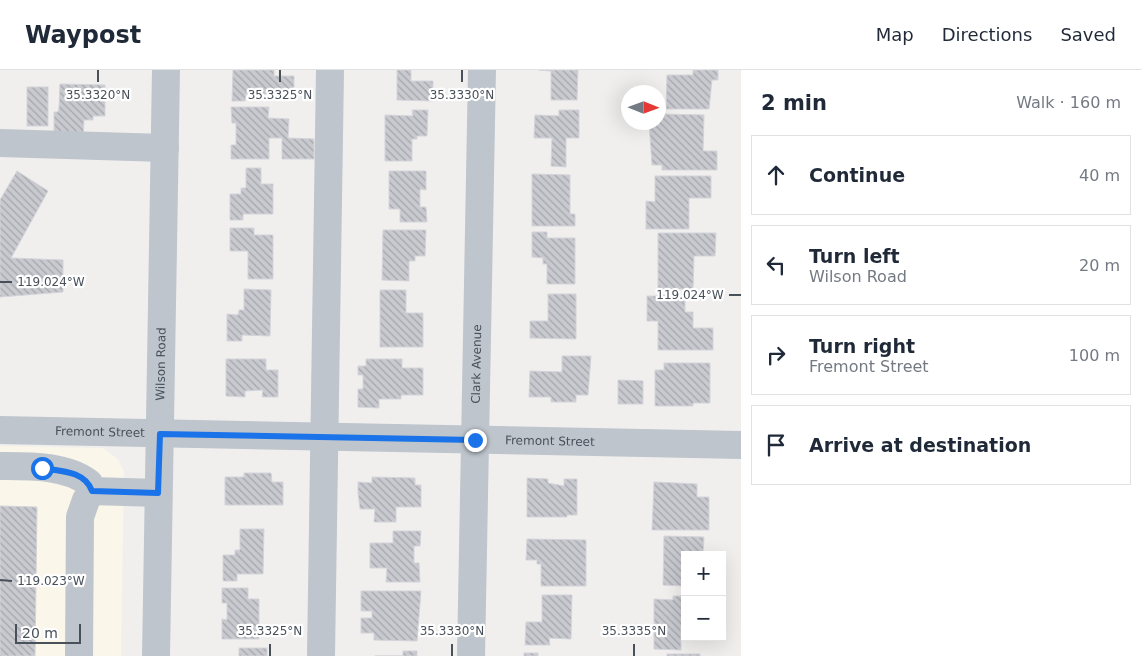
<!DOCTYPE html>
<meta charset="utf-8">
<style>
body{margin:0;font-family:"DejaVu Sans",sans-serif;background:#f6f6f7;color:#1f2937}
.controls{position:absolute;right:15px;bottom:15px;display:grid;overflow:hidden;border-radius:0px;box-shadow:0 5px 20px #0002}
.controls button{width:45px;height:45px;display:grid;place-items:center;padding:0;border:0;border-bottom:1px solid #e0e1e3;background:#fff;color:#1f2937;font:25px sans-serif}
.compass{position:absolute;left:621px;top:15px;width:45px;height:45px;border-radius:50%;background:#fff;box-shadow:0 5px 20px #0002;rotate:91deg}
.scale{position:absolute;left:15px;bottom:12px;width:66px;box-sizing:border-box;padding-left:5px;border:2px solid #48505a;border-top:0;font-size:14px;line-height:18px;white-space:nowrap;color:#48505a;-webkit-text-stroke:4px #fff;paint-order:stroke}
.stop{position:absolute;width:15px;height:15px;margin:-11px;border:4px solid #1a73e8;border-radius:50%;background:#fff}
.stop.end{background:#1a73e8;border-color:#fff;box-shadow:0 1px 5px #0008}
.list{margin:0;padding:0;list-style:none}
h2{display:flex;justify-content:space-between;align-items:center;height:65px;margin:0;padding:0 20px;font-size:21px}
h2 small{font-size:16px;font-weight:400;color:#747a83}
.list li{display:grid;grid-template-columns:32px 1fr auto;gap:15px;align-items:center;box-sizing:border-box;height:80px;margin:0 10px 10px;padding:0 10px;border:1px solid #e0e1e3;border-radius:0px}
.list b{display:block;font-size:19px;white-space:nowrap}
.list p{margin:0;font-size:16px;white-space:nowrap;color:#747a83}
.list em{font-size:16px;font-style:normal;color:#747a83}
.icon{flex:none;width:28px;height:28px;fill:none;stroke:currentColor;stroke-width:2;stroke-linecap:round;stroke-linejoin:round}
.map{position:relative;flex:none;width:741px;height:586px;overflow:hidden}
header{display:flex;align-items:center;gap:30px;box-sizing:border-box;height:70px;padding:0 25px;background:#fff;border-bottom:1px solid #e0e1e3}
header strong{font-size:24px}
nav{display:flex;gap:28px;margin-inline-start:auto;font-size:18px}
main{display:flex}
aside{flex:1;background:#fff}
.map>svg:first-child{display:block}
</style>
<header>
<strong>Waypost</strong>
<nav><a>Map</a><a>Directions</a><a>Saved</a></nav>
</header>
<main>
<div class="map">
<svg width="741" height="586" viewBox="0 0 741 586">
<defs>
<pattern id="building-back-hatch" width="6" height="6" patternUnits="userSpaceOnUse" patternTransform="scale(1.25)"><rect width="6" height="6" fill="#c9cad0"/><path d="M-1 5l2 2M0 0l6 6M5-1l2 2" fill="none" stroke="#a5a6ac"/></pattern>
</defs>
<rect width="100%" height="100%" fill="#f1eeee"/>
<path fill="#faf6e9" d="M0,376l103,2 15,11 6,13 -3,184h-121z"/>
<g fill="url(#building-back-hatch)" stroke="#d3d4d9">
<path d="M233,0h41v6h20v18h-48l-1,7h-13z"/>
<path d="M397,0h14v11h22v20l-36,-1z"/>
<path d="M539,0h39l-1,30h-26v-29z"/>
<path d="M693,0h25v10h-6l-3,29h-43l1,-34h26z"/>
<path d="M60,14l45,1v31h-12v4h-9l-1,18h-29v-26h4l1,-4z"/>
<rect x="27" y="17" width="21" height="39"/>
<path d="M231,37h38l-1,11 21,1 -1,19 26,1v20h-32v-21h-13v21h-38v-14h5v-22h-4z"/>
<path d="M412,40h16l-1,26h-10v3h-5v22h-27v-46l28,1z"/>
<path d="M559,40h20v28h-13v29l-15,-1 1,-28h-18l1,-23 24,1z"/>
<path d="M662,44l42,1 -1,36h14v19h-55v-5h-10l-3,-43h9z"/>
<path d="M246,98h15v16h12v30h-30v6h-13v-26h11v-6h5z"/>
<path d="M17,101l31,20 -37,67 52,2v32l-63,5v-97z"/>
<path d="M389,101h37v19l-6,-1v18h6l1,15h-27v-13h-11z"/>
<path d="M532,104l38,1v39h5v12h-43z"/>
<path d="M655,106h56v22h-22v31h-43v-28l9,1z"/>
<path d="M230,158h24v7h19v44h-25v-28h-18z"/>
<path d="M383,160h43l-1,26h-10v5h-6v20l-27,-1z"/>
<path d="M532,162h15v6h28v46h-28v-20h-4v-6l-11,-1z"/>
<path d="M658,163h58l-1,23h-21l-1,33h-35z"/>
<path d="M244,219l27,1 -1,46 -28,-1v6h-15v-27l11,1 1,-5h5z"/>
<path d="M380,220h26v23h17v34h-43z"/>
<path d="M548,224h28v45l-46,-1v-17h18z"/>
<path d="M658,225l27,2v15h8v16h20v22h-55v-29h-11v-25h11z"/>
<path d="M562,286h29l-3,39h-12v7h-25v-5h-22l1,-26 32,1z"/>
<path d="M226,289h40v11h12v27h-16l1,-7 -18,1v6l-19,-1z"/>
<path d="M366,289h36v9h21v27h-22v4h-22v9l-21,-1v-18h5v-14h-5v-9h8z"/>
<path d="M664,293h46v40h-17v3h-38v-36h9z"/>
<path d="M618,310l25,1v23h-25z"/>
<path d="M244,403h27l1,9h11v23h-58v-28h19z"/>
<path d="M372,407l43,1v7h6v22h-25v15h-22l1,-13h-15l-2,-16v-11l14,1z"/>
<path d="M527,408l21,1v4l16,3v-7h13v36h-10v2h-40z"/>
<path d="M654,412l43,2v13h12v33h-57z"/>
<path d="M0,436l37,1 -2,149h-35z"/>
<path d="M240,459h24l-1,45h-26v7h-14v-26h12v-5h5z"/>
<path d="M393,461h28l-1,15h-6v17h5l1,19h-34l1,-14h-17v-25h23z"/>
<path d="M664,466l40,1 -1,16 4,2h-22v31l-22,-1z"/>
<path d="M527,469l59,1v46h-45v-22h-4v-4h-11z"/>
<path d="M222,518h26v11h11v40h-37v-20l5,1v-17h-5z"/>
<path d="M361,521h60l-4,50 -43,-1v-7h-13v-15h11v-7h-11z"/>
<path d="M542,525h30l-1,44 -22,-1 1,7h-25l1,-23h16z"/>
<path d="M673,526h12v30h-4v24l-27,-1v-50l19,1z"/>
<rect x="239" y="578" width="28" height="8"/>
<path d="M403,581h14v5h-42h28z"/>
<rect x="524" y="583" width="14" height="3"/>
<rect x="667" y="584" width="33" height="2"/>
</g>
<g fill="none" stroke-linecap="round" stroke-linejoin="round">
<g stroke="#bec5cc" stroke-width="28">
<path d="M0,73l165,5"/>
<path id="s1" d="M0,360l741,15"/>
<path d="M0,396c29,0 66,-1 89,17l3,8"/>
<path d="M92,421l66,2"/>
<path d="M79,586l1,-139 6,-17 6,-9"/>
<path id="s2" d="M156,586l10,-586"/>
<path d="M321,586l9,-586"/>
<path id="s3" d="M471,586l11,-586"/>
</g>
</g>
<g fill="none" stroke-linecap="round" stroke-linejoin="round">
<path stroke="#1a73e8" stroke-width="6" d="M42,398c19,3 43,3 50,23l66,2 2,-59 315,6"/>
</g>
<path fill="none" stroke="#48505a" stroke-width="2" d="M98,12v-12M280,12v-12M462,12v-12M0,212h12M729,225h12M0,510l12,1M270,586v-12M452,586v-12M634,586v-12"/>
<g text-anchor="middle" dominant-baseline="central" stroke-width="4.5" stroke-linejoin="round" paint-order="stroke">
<g font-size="12" fill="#48505a" stroke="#fff">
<text stroke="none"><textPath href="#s2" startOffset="292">Wilson Road</textPath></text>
<text stroke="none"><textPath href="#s3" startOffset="292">Clark Avenue</textPath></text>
<text stroke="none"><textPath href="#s1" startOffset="100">Fremont Street</textPath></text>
<text stroke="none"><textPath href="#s1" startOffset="550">Fremont Street</textPath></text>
</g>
</g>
<g font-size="12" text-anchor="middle" fill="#48505a" stroke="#fff" stroke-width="4.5" stroke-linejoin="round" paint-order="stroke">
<text x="98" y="29">35.3320°N</text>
<text x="280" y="29">35.3325°N</text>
<text x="462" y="29">35.3330°N</text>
<text x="51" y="216">119.024°W</text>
<text x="690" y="229">119.024°W</text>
<text x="51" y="515">119.023°W</text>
<text x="270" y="565">35.3325°N</text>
<text x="452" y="565">35.3330°N</text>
<text x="634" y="565">35.3335°N</text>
</g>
</svg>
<div class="controls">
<button>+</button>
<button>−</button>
</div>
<svg class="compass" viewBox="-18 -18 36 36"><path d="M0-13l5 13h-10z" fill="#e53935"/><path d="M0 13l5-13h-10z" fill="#747a83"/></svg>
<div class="scale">20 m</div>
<div class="stop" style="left:42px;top:398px"></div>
<div class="stop end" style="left:475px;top:370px"></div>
</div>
<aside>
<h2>2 min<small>Walk · 160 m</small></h2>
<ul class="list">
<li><svg class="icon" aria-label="ahead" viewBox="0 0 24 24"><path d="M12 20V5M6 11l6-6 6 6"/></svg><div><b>Continue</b></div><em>40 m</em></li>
<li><svg class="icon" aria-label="left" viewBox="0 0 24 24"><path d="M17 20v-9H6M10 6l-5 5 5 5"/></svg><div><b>Turn left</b><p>Wilson Road</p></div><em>20 m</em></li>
<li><svg class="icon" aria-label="right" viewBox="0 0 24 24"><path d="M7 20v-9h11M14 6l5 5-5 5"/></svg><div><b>Turn right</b><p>Fremont Street</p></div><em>100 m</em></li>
<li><svg class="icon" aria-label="arrive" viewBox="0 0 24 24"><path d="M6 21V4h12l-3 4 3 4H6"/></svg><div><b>Arrive at destination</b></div></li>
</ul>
</aside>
</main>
